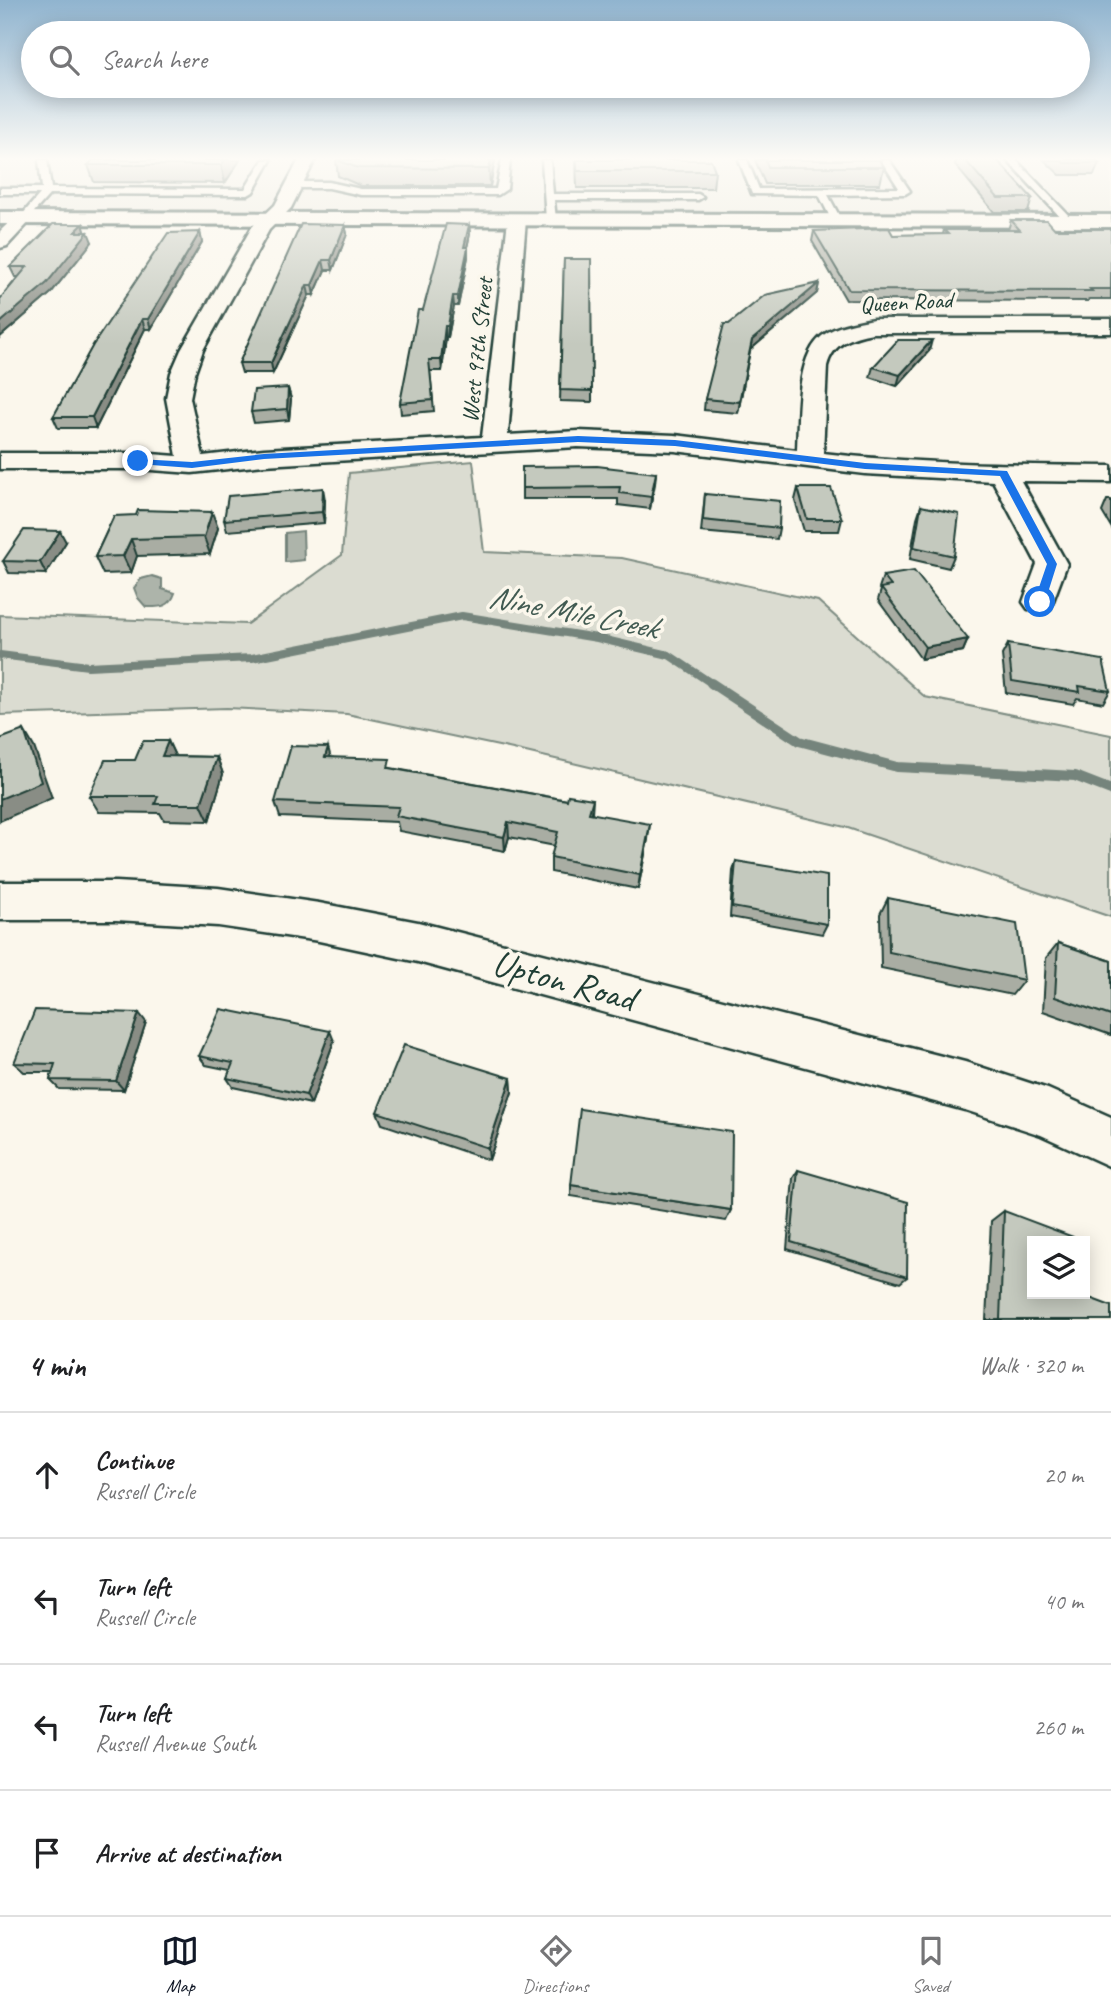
<!DOCTYPE html>
<meta charset="utf-8">
<style>
body{margin:0;font-family:Caveat,sans-serif;background:#f6f6f6;color:#202124}
.controls{position:absolute;right:21px;bottom:21px;display:grid;overflow:hidden;border-radius:0px;box-shadow:0 4px 18px #0003}
.controls button{width:63px;height:63px;display:grid;place-items:center;padding:0;border:0;border-bottom:2px solid #e0e0e0;background:#fff;color:#202124;font:35px sans-serif}
.stop{position:absolute;width:21px;height:21px;margin:-16px;border:5px solid #1a73e8;border-radius:50%;background:#fff}
.stop.end{background:#1a73e8;border-color:#fff;box-shadow:0 2px 7px #0008}
.list{margin:0;padding:0;list-style:none}
h2{display:flex;justify-content:space-between;align-items:center;height:91px;margin:0;padding:0 28px;font-size:30px}
h2 small{font-size:23px;font-weight:400;color:#757577}
.list li{display:grid;grid-template-columns:46px 1fr auto;gap:21px;align-items:center;box-sizing:border-box;height:126px;padding:0 28px;border-top:2px solid #e0e0e0}
.list b{display:block;font-size:26px;white-space:nowrap}
.list p{margin:0;font-size:23px;white-space:nowrap;color:#757577}
.list em{font-size:23px;font-style:normal;color:#757577}
.icon{flex:none;width:38px;height:38px;fill:none;stroke:currentColor;stroke-width:2;stroke-linecap:round;stroke-linejoin:round}
.map{position:relative;flex:none;width:1111px;height:1320px;overflow:hidden}
.search{position:absolute;background:#fff;box-shadow:0 4px 18px #0003;left:21px;right:21px;top:21px;height:77px;display:flex;align-items:center;gap:18px;box-sizing:border-box;padding:0 24px;border-radius:38px;color:#757577;font-size:26px}
.sheet{height:595px;background:#fff}
nav{display:flex;justify-content:space-around;align-items:center;box-sizing:border-box;height:98px;border-top:2px solid #e0e0e0;background:#fff;font-size:19px;color:#757577}
nav a{display:grid;justify-items:center;gap:4px}
nav .on{color:#111827}
.map>svg:first-child{display:block}
</style>
<div class="map">
<svg width="1111" height="1320" viewBox="0 0 1111 1320">
<rect width="100%" height="100%" fill="#fbf7ec"/>
<filter id="ink" filterUnits="userSpaceOnUse"><feTurbulence type="fractalNoise" baseFrequency=".0143" numOctaves="2"/><feDisplacementMap in="SourceGraphic" scale="14" xChannelSelector="R" yChannelSelector="G"/><feConvolveMatrix kernelMatrix="1 2 1 2 8 2 1 2 1" color-interpolation-filters="sRGB"/></filter>
<g filter="url(#ink)">
<path fill="#eae9de" d="M0,160h1108l3,2v50l-1111,-1z"/>
<path fill="#dbdcd1" stroke="#7d8c82" stroke-width="2" d="M473,461l11,91 138,6 196,43 107,96 186,38v182l-266,-90 -332,-78 -166,-35 -120,-6 -227,7v-100l247,9 95,-69 7,-82z"/>
<g fill="#adb4aa" stroke="#74847b" stroke-width="2">
<path d="M303,531l1,29 -19,2v-29z"/>
<path d="M152,576l10,3v10l13,4c-5,15 -15,14 -29,14l-8,-9 -4,-10 7,-9z"/>
</g>
<g fill="none" stroke-linecap="round" stroke-linejoin="round">
<path stroke="#74847b" stroke-width="8" d="M0,655l88,11 164,-8 210,-42 135,22 72,17 45,30"/>
<path stroke="#74847b" stroke-width="10" d="M711,683l88,58 98,26 178,9 36,14"/>
<defs>
<g id="lane">
<path d="M39,160h8l4,28 194,1 18,-29h8l-18,32 -5,3 -198,-1 -23,26h-6v-4l19,-22h-40v-6h42z"/>
<path d="M502,160h8l-3,29 -9,6h-137l-32,-7h-35l-5,-3 5,-3h35l32,7h135z"/>
<path d="M542,160h8l3,34h145l5,3 -5,3h-144l2,20 -5,3 -5,-3z"/>
<path d="M739,160h8l12,29 140,-1 -18,-28h8l21,31 -5,3 -77,1 14,26 -5,3 -5,-3 -13,-26 -67,-1z"/>
<path d="M1007,160h9l56,59v4h-6z"/>
</g>
<g id="street">
<path d="M299,160h16l-24,48 -22,22 -66,120 -8,23 -5,25 13,58 61,-7 218,-12 26,-217 9,-6 9,6 -18,215 70,-4 97,4 122,15c2,-33 -2,-92 25,-114 14,-11 34,-13 51,-17h238v14h-238c-22,4 -40,10 -46,33l-4,87c95,11 192,12 288,13v16l-90,-1 46,83 -17,45 -11,4 -11,-4 -5,-7 14,-38 -44,-83 -128,-7 -190,-23 -97,-4 -314,18 -72,8 -54,-4h-138v-16h138l39,3 -11,-58 5,-25 10,-23 71,-123 23,-22z"/>
<path d="M24,213l9,5 -26,28 -7,2v-17l18,-17z"/>
<path d="M0,882h116l102,6 101,15 99,19 547,140 83,27 63,28v50l-70,-32 -76,-25 -547,-148 -99,-21 -101,-15 -102,-6h-116z"/>
</g>
<path id="secondary" d="M0,212l1111,3v12l-1111,-3z"/>
</defs>
<use href="#lane" stroke="#1f3d34" stroke-width="5"/>
<use href="#street" stroke="#1f3d34" stroke-width="5"/>
<use href="#secondary" stroke="#1f3d34" stroke-width="6"/>
<use href="#lane" fill="#fbf7ec" fill-rule="evenodd"/>
<use href="#street" fill="#fbf7ec" fill-rule="evenodd"/>
<use href="#secondary" fill="#fbf7ec" fill-rule="evenodd"/>
</g>
<g fill="#a9ada3" stroke="#1f3d34" stroke-width="2">
<path d="M93,160h147l-15,23 -131,-1 -6,-17z"/>
<path d="M336,160h159l-5,26h-129l-23,-10z"/>
<path d="M576,160h135l4,11 -2,17h-136z"/>
<path d="M755,160h124l5,7 -4,17h-115z"/>
<path d="M956,160h41l35,38 -4,14h-34l-39,-47z"/>
<path d="M1044,160h52l3,3 -5,12h-34z"/>
<path d="M1011,220l44,9h56v70h-22l-1,2 -242,-1 -34,-59 2,-10 79,4 50,-1 1,-4h64z"/>
<path d="M83,224l2,8 7,10 -41,51 -51,44v-38l18,-22h-3l-5,-10z"/>
<path d="M345,225l2,9 -14,36h-8l-11,25h-5l-36,78h-31l-3,-10z"/>
<path d="M469,225l1,9 -3,13 1,10 -10,49h-4l-6,31h-2l-4,34h-12l4,40 -33,3 -1,-11 23,-93z"/>
<path d="M200,232l2,10 -51,87h-6l-49,99h-38l-5,-11z"/>
<path d="M564,259l28,132v11l-32,-1z"/>
<path d="M819,283l-2,10 -67,57 -12,63 -34,-3 1,-11 24,-75z"/>
<path d="M929,351l-32,35 -27,-9 3,-10z"/>
<path d="M288,388l3,11 -2,21 -35,3 -3,-11z"/>
<path d="M656,473l-6,36 -32,-4v-6h-96v-11z"/>
<path d="M798,488l44,31 -3,12h-35l-9,-31z"/>
<path d="M705,494l74,34 -2,11 -76,-7z"/>
<path d="M325,500l-1,23 -97,8 -3,-11z"/>
<path d="M1107,500h4v27l-9,-15z"/>
<path d="M921,506l33,50 -5,12 -39,-9 7,-41z"/>
<path d="M114,516l104,12 -8,26 -73,2 -6,17 -28,1 -8,-17z"/>
<path d="M66,542l-20,32 -37,-1 -6,-12z"/>
<path d="M883,576l85,63 -5,12 -42,8 -43,-59 3,-10 -2,-2z"/>
<path d="M1008,644l102,47 -7,12 -26,-5 -4,6 -67,-11 -4,-38z"/>
<path d="M168,741l7,15 42,1 6,17 -14,47 -45,-1 -4,-7 -61,-1 -10,-16 46,-36z"/>
<path d="M330,757l237,43 26,-1 -1,14 56,26 -10,50 -87,-17v-15l4,-11 -46,-9 -4,14 -106,-20 -2,-9 -117,-5 -5,-15z"/>
<path d="M736,861l91,63 -5,10 -92,-17 3,-46z"/>
<path d="M888,898l136,82 -12,15 -131,-27 -1,-54z"/>
<path d="M1058,943l53,18v74l-68,-24 3,-53z"/>
<path d="M146,1022l-22,68 -65,-1 -9,-9 2,-8h-28l-10,-9z"/>
<path d="M334,1041l-23,63 -78,-17 -6,-9 3,-8 -24,-5 -7,-9z"/>
<path d="M511,1078l1,14 -23,68 -107,-36 -5,-12z"/>
<path d="M798,1170l109,107 -7,6 -113,-34 6,-71z"/>
<path d="M571,1185l160,25 -5,11 -155,-25z"/>
<path d="M1004,1211l28,83 79,26h-125l5,-99z"/>
</g>
<g fill="#898d85" stroke="#1f3d34" stroke-width="2">
<path d="M225,160h15l-15,23 -4,-18z"/>
<path d="M491,160h4l-5,26 -1,-17z"/>
<path d="M83,224l3,10 -11,-2z"/>
<path d="M345,225l2,9 -14,36 -2,-10z"/>
<path d="M469,225l1,9 -5,23 -1,-10z"/>
<path d="M88,232l4,10 -41,51 -51,44v-14z"/>
<path d="M200,232l2,10 -51,87 -3,-10z"/>
<path d="M468,247v10l-10,49v-10z"/>
<path d="M323,260l2,10 -11,25 -2,-10z"/>
<path d="M819,283l-2,10 -67,57 -12,63 14,-73z"/>
<path d="M307,285l2,10 -36,78 -2,-10z"/>
<path d="M453,296l1,10 -6,31v-11z"/>
<path d="M142,319l3,10 -49,99 -4,-11z"/>
<path d="M445,326l1,11 -4,34 -1,-11z"/>
<path d="M932,340l-3,11 -32,35 3,-11z"/>
<path d="M288,388l3,11 -2,21 -2,-11z"/>
<path d="M656,473l-1,11 -5,25 1,-12z"/>
<path d="M323,488l2,12 -1,23 -2,-11z"/>
<path d="M212,512l6,16 -8,26 -6,-17z"/>
<path d="M60,531l6,11 -20,32 -6,-12z"/>
<path d="M131,539l6,17 -6,17 -8,-17z"/>
<path d="M968,639l-5,12 -42,8 4,-12z"/>
<path d="M24,730l10,17 18,51 -52,23v-22z"/>
<path d="M168,741l8,17 -14,-2z"/>
<path d="M328,747l4,15 -7,-5z"/>
<path d="M217,757l6,17 -14,47 -8,-17z"/>
<path d="M508,822l1,15 -4,14 -1,-14z"/>
<path d="M650,824l-2,15 -10,50 2,-14z"/>
<path d="M139,1013l7,9 -22,68 -8,-9z"/>
<path d="M330,1031l4,10 -23,63 -5,-9z"/>
<path d="M511,1078l1,14 -23,68 -1,-12z"/>
</g>
<g fill="#c4c9be" stroke="#1f3d34" stroke-width="2">
<path d="M93,160h132l-4,5h-133z"/>
<path d="M337,160h154l-2,9 -131,-1z"/>
<path d="M577,160h134l4,11h-138z"/>
<path d="M765,160h114l5,7h-116z"/>
<path d="M965,160h32l35,38h-34z"/>
<path d="M1061,160h35l3,3h-35z"/>
<path d="M1011,220h36l8,9h56v60h-21l2,2 -243,-1 -35,-59 75,-3 4,7 55,-1 -4,-4h76z"/>
<path d="M53,224h30l-8,8h13l-41,51 -47,40v-24l27,-32h-17z"/>
<path d="M301,224l44,1 -14,35h-8l-11,25h-5l-36,78h-32z"/>
<path d="M446,224l23,1 -5,22h4l-10,49h-5l-5,30h-3l-4,34h-12l4,40 -33,3 18,-93h5z"/>
<path d="M200,232l-52,87h-6l-50,98h-39l40,-72 75,-112z"/>
<path d="M564,259h27l1,132 -32,-1z"/>
<path d="M819,283l-67,57 -13,62 -34,-3 19,-75h5l36,-29z"/>
<path d="M898,340h34l-32,35 -27,-8z"/>
<path d="M288,388l-1,21 -36,3 3,-22z"/>
<path d="M597,466l59,7 -5,24 -32,-4 1,-6 -98,1v-21z"/>
<path d="M323,488l-1,24 -98,8 4,-24z"/>
<path d="M798,488h33l11,31h-35z"/>
<path d="M705,494l75,7 -1,27 -76,-8z"/>
<path d="M921,506l38,8 -5,42 -40,-9z"/>
<path d="M138,510l74,2 -8,25 -73,2 -8,17 -28,1 19,-41 22,-1z"/>
<path d="M24,530l36,1 -20,31 -37,-1z"/>
<path d="M914,571l54,68 -43,8 -44,-59 10,-2 -8,-10z"/>
<path d="M1008,644l95,16 7,31 -31,-5 1,6 -68,-11z"/>
<path d="M24,730l17,52 -41,17v-60z"/>
<path d="M143,741h25l-6,15 55,1 -16,47h-46l3,-8h-69l16,-36h30z"/>
<path d="M291,746l37,1 -3,10 65,2 -2,9 179,32 1,-5 25,4 -4,14 61,11 -10,51 -89,-18 7,-25 -50,-10 -4,15 -108,-21 3,-9 -124,-5z"/>
<path d="M736,861l91,15v48l-95,-17z"/>
<path d="M888,898l129,26 7,56 -135,-28z"/>
<path d="M1058,943l53,18v55l-56,-19z"/>
<path d="M221,1009l109,22 -24,64 -79,-17 6,-15 -34,-7z"/>
<path d="M35,1010l104,3 -23,68 -66,-1 5,-16 -41,-1z"/>
<path d="M404,1045l107,33 -23,70 -111,-36z"/>
<path d="M580,1109l152,23 -1,78 -160,-25z"/>
<path d="M798,1170l110,32 -1,75 -116,-35z"/>
<path d="M1004,1211l69,26v4h-41v53h47l32,12v14h-111z"/>
</g>
</g>
<linearGradient id="sky" x2="0" y2="1"><stop stop-color="#90b4cf"/><stop offset="0.46" stop-color="#fdfbf6"/><stop offset="1" stop-color="#fdfbf6" stop-opacity="0"/></linearGradient>
<rect width="1111" height="345" fill="url(#sky)"/>
<path fill="#1a73e8" d="M578,436l97,4 190,23 142,8 50,93 -12,38 -9,3 -2,-3 13,-38 -47,-88 -135,-7 -190,-23 -97,-4 -314,17 -72,9 -54,-4 -5,-3 5,-2 54,3 72,-8z"/>
<g text-anchor="middle" dominant-baseline="central" stroke-width="7" stroke-linejoin="round" paint-order="stroke">
<g font-size="24" fill="#1f3d34" stroke="#fbf7ec">
<text transform="translate(906 302) rotate(-3)">Queen Road</text>
<text transform="translate(477 350) rotate(-84)">West 97th Street</text>
</g>
<g font-size="32" font-style="italic" fill="#425b52" stroke="#fbf7ec">
<text transform="translate(573 612) rotate(11)">Nine Mile Creek</text>
</g>
<g font-size="37" fill="#1f3d34" stroke="#fbf7ec">
<text transform="translate(564 980) rotate(15)">Upton Road</text>
</g>
</g>
</svg>
<div class="controls">
<button><svg class="icon" aria-label="layers" viewBox="0 0 24 24"><path d="M12 4l9 5-9 5-9-5zM3 14l9 5 9-5"/></svg></button>
</div>
<div class="stop" style="left:1040px;top:602px"></div>
<div class="stop end" style="left:138px;top:461px"></div>
<div class="search"><svg class="icon" aria-label="search" viewBox="0 0 24 24"><circle cx="10" cy="10" r="6"/><path d="M15 15l6 6"/></svg>Search here</div>
</div>
<section class="sheet">
<h2>4 min<small>Walk · 320 m</small></h2>
<ul class="list">
<li><svg class="icon" aria-label="ahead" viewBox="0 0 24 24"><path d="M12 20V5M6 11l6-6 6 6"/></svg><div><b>Continue</b><p>Russell Circle</p></div><em>20 m</em></li>
<li><svg class="icon" aria-label="left" viewBox="0 0 24 24"><path d="M17 20v-9H6M10 6l-5 5 5 5"/></svg><div><b>Turn left</b><p>Russell Circle</p></div><em>40 m</em></li>
<li><svg class="icon" aria-label="left" viewBox="0 0 24 24"><path d="M17 20v-9H6M10 6l-5 5 5 5"/></svg><div><b>Turn left</b><p>Russell Avenue South</p></div><em>260 m</em></li>
<li><svg class="icon" aria-label="arrive" viewBox="0 0 24 24"><path d="M6 21V4h12l-3 4 3 4H6"/></svg><div><b>Arrive at destination</b></div></li>
</ul>
</section>
<nav>
<a class="on"><svg class="icon" aria-label="map" viewBox="0 0 24 24"><path d="M3 6l6-2 6 2 6-2v14l-6 2-6-2-6 2zM9 4v14M15 6v14"/></svg>Map</a>
<a><svg class="icon" aria-label="directions" viewBox="0 0 24 24"><path d="M12 3l9 9-9 9-9-9zM9 14v-3h6M13 9l2 2-2 2"/></svg>Directions</a>
<a><svg class="icon" aria-label="saved" viewBox="0 0 24 24"><path d="M7 4h10v16l-5-4-5 4z"/></svg>Saved</a>
</nav>
